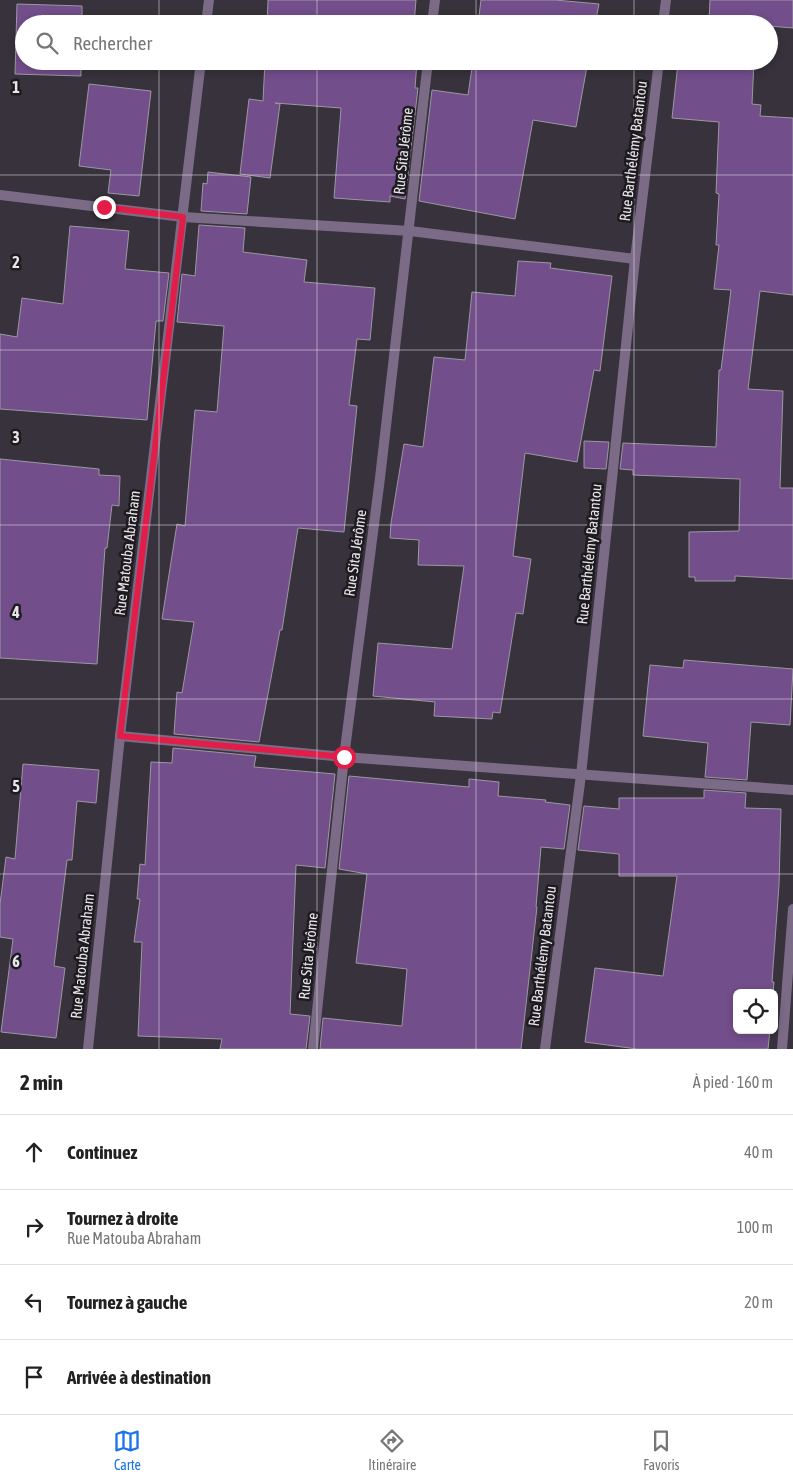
<!DOCTYPE html>
<html lang="fr">
<meta charset="utf-8">
<style>
body{margin:0;font-family:"Asap Condensed",sans-serif;background:#f6f6f6;color:#222}
.controls{position:absolute;right:15px;bottom:15px;display:grid;overflow:hidden;border-radius:8px;box-shadow:0 2px 8px #0003}
.controls button{width:45px;height:45px;display:grid;place-items:center;padding:0;border:0;border-bottom:1px solid #e0e0e0;background:#fff;color:#222;font:25px sans-serif}
.stop{position:absolute;width:15px;height:15px;margin:-11px;border:4px solid #e11d48;border-radius:50%;background:#fff}
.stop.end{background:#e11d48;border-color:#fff;box-shadow:0 1px 5px #0008}
.list{margin:0;padding:0;list-style:none}
h2{display:flex;justify-content:space-between;align-items:center;height:65px;margin:0;padding:0 20px;font-size:21px}
h2 small{font-size:16px;font-weight:400;color:#767676}
.list li{display:grid;grid-template-columns:32px 1fr auto;gap:15px;align-items:center;box-sizing:border-box;height:75px;padding:0 20px;border-top:1px solid #e0e0e0}
.list b{display:block;font-size:19px;white-space:nowrap}
.list p{margin:0;font-size:16px;white-space:nowrap;color:#767676}
.list em{font-size:16px;font-style:normal;color:#767676}
.icon{flex:none;width:28px;height:28px;fill:none;stroke:currentColor;stroke-width:2;stroke-linecap:round;stroke-linejoin:round}
.map{position:relative;flex:none;width:793px;height:1049px;overflow:hidden}
.search{position:absolute;background:#fff;box-shadow:0 2px 8px #0003;left:15px;right:15px;top:15px;height:55px;display:flex;align-items:center;gap:12px;box-sizing:border-box;padding:0 18px;border-radius:28px;color:#767676;font-size:19px}
.sheet{height:365px;background:#fff}
nav{display:flex;justify-content:space-around;align-items:center;box-sizing:border-box;height:70px;border-top:1px solid #e0e0e0;background:#fff;font-size:14px;color:#767676}
nav a{display:grid;justify-items:center;gap:2px}
nav .on{color:#1a73e8}
.map>svg:first-child{display:block}
</style>
<div class="map">
<svg width="793" height="1049" viewBox="0 0 793 1049">
<rect width="100%" height="100%" fill="#37323b"/>
<g fill="#724e8b" stroke="#9d97a3">
<path d="M268,0h148l-2,24h-147z"/>
<path d="M481,0h74l44,4 -4,20h-117z"/>
<path d="M710,0h83v28l-24,-2v-2h-24l-36,-3z"/>
<path d="M17,4l65,2v18h-58v37h57v15l-66,-2z"/>
<path d="M265,61l152,1 -2,26h3l-13,111 -15,-3v6l-56,-4 7,-90 -66,-5 5,1 -10,74 -30,-4 9,-75 14,2z"/>
<path d="M473,61h115l-12,66 -43,-7 -18,99 -96,-18 13,-111 36,5z"/>
<path d="M705,61h49l-2,43 9,1 -1,11 33,2v177l-33,-4 -12,98 35,2 -3,97h13v91l-58,-3v5h-40v-4h-6v-45l50,-1 1,-52 -107,-4v-5l-13,-1 3,-26 93,4 3,-77h2l10,-80 -17,-1 5,-44h-3l3,-51 -3,-1 3,-71 -47,-4 6,-55 27,4z"/>
<path d="M89,84l62,7 -12,105 -31,-3 3,-23 -32,-4z"/>
<path d="M208,172l43,5 -4,37 -46,-3 2,-28 4,1z"/>
<path d="M199,225l46,3 -2,24 64,8 -3,22 71,6 -5,52 -13,-1 -8,66 8,1 -13,126 -46,-4 -16,102h-2l-21,112 -85,-8 3,-42 5,1 12,-71 -32,-3 15,-95 8,2 10,-116 22,2 7,-86 -47,-4 5,-48 13,2z"/>
<path d="M70,226l59,5 -4,38 44,4 -6,48h-7l-9,99 -147,-11v-75l17,3 5,-39 41,6z"/>
<path d="M518,261l33,2 -1,5 62,8 -12,95 -6,-1 -17,92 -52,-9 -12,103 18,3 -8,55 -7,-1 -16,100 -7,-1 -1,7 -58,-3 1,-14 -62,-6 5,-53 74,6 12,-83 -46,-1 1,-25 -29,-2 1,-15 13,-79 19,3 11,-90 31,3 7,-68 43,4z"/>
<path d="M584,441l25,1 -3,27 -22,-1z"/>
<path d="M0,459l99,10v6l21,1 -1,30 -7,-1 -5,43h-2l-8,116 -97,-6z"/>
<path d="M684,660l109,9 -3,56 -39,-3 -4,58 -42,-3 3,-34 -65,-7 7,-71 33,3z"/>
<path d="M173,748l83,8 -2,11 81,7 -10,94 -29,-3 -6,149 20,2 -4,33h-86l2,-10 -84,-3 4,-94h-8l6,-43h-3l3,-35 5,1 6,-103 21,1z"/>
<path d="M23,764l76,6 -3,33 -19,-2 -5,59h-5l-13,106 11,2 -9,70 -55,-6 12,-93 -13,-2v-33l6,-47 9,2z"/>
<path d="M349,776l120,11v-8l30,3 -1,14 48,4 -1,2 25,3 -6,44 -23,-2 -5,60h1l-16,142h-201l3,-31 79,8 5,-57 -51,-6 11,-89 -28,-5z"/>
<path d="M704,790l42,3 -1,15 36,1 -2,76 -7,97h2l-1,11h-36v37h33l-2,19h-131l-52,-7 10,-74 68,8 14,-100h-58v-22l-41,-4 6,-44 35,3v-11h85z"/>
</g>
<g fill="none" stroke-linecap="round" stroke-linejoin="round">
<g stroke="#7b6b87" stroke-width="10">
<path d="M206,24l3,-24"/>
<path d="M432,24l3,-24"/>
<path d="M663,24l3,-24"/>
<path d="M0,195l183,22 227,14 225,28"/>
<path d="M120,736l224,21 449,33"/>
<path d="M88,1049l32,-313 81,-675"/>
<path d="M313,1049l31,-292 36,-279 48,-417"/>
<path d="M545,1049l36,-274 54,-516 24,-198"/>
<path d="M782,1049l11,-140"/>
</g>
</g>
<g fill="none" stroke-linecap="round" stroke-linejoin="round">
<path stroke="#e11d48" stroke-width="6" d="M104,207l79,10 -63,519 224,21"/>
</g>
<path fill="none" stroke="#e8e4eb" stroke-width="1" stroke-opacity="0.55" d="M159,0v24M317,0v24M476,0v24M634,0v24M159,61v988M317,61v988M476,61v988M634,61v988M0,175h793M0,350h793M0,525h793M0,699h793M0,874h793"/>
<g text-anchor="middle" dominant-baseline="central" stroke-width="5" stroke-linejoin="round" paint-order="stroke">
<g font-size="15" fill="#e8e4eb" stroke="#1d1b1f">
<text transform="translate(403 151) rotate(-84)">Rue Sita Jérôme</text>
<text transform="translate(633 151) rotate(-83)">Rue Barthélémy Batantou</text>
<text transform="translate(127 553) rotate(-83)">Rue Matouba Abraham</text>
<text transform="translate(355 553) rotate(-82)">Rue Sita Jérôme</text>
<text transform="translate(589 554) rotate(-84)">Rue Barthélémy Batantou</text>
<text transform="translate(82 956) rotate(-84)">Rue Matouba Abraham</text>
<text transform="translate(308 956) rotate(-84)">Rue Sita Jérôme</text>
<text transform="translate(542 956) rotate(-83)">Rue Barthélémy Batantou</text>
</g>
</g>
<g font-size="16" text-anchor="middle" font-weight="bold" fill="#e8e4eb" stroke="#1d1b1f" stroke-width="5" stroke-linejoin="round" paint-order="stroke">
<text x="16" y="93">1</text>
<text x="16" y="268">2</text>
<text x="16" y="443">3</text>
<text x="16" y="618">4</text>
<text x="16" y="792">5</text>
<text x="16" y="967">6</text>
</g>
</svg>
<div class="controls">
<button><svg class="icon" aria-label="locate" viewBox="0 0 24 24"><circle cx="12" cy="12" r="6"/><path d="M12 2v4M12 18v4M2 12h4M18 12h4"/></svg></button>
</div>
<div class="stop" style="left:344px;top:757px"></div>
<div class="stop end" style="left:104px;top:207px"></div>
<div class="search"><svg class="icon" aria-label="search" viewBox="0 0 24 24"><circle cx="10" cy="10" r="6"/><path d="M15 15l6 6"/></svg>Rechercher</div>
</div>
<section class="sheet">
<h2>2 min<small>À pied · 160 m</small></h2>
<ul class="list">
<li><svg class="icon" aria-label="ahead" viewBox="0 0 24 24"><path d="M12 20V5M6 11l6-6 6 6"/></svg><div><b>Continuez</b></div><em>40 m</em></li>
<li><svg class="icon" aria-label="right" viewBox="0 0 24 24"><path d="M7 20v-9h11M14 6l5 5-5 5"/></svg><div><b>Tournez à droite</b><p>Rue Matouba Abraham</p></div><em>100 m</em></li>
<li><svg class="icon" aria-label="left" viewBox="0 0 24 24"><path d="M17 20v-9H6M10 6l-5 5 5 5"/></svg><div><b>Tournez à gauche</b></div><em>20 m</em></li>
<li><svg class="icon" aria-label="arrive" viewBox="0 0 24 24"><path d="M6 21V4h12l-3 4 3 4H6"/></svg><div><b>Arrivée à destination</b></div></li>
</ul>
</section>
<nav>
<a class="on"><svg class="icon" aria-label="map" viewBox="0 0 24 24"><path d="M3 6l6-2 6 2 6-2v14l-6 2-6-2-6 2zM9 4v14M15 6v14"/></svg>Carte</a>
<a><svg class="icon" aria-label="directions" viewBox="0 0 24 24"><path d="M12 3l9 9-9 9-9-9zM9 14v-3h6M13 9l2 2-2 2"/></svg>Itinéraire</a>
<a><svg class="icon" aria-label="saved" viewBox="0 0 24 24"><path d="M7 4h10v16l-5-4-5 4z"/></svg>Favoris</a>
</nav>
